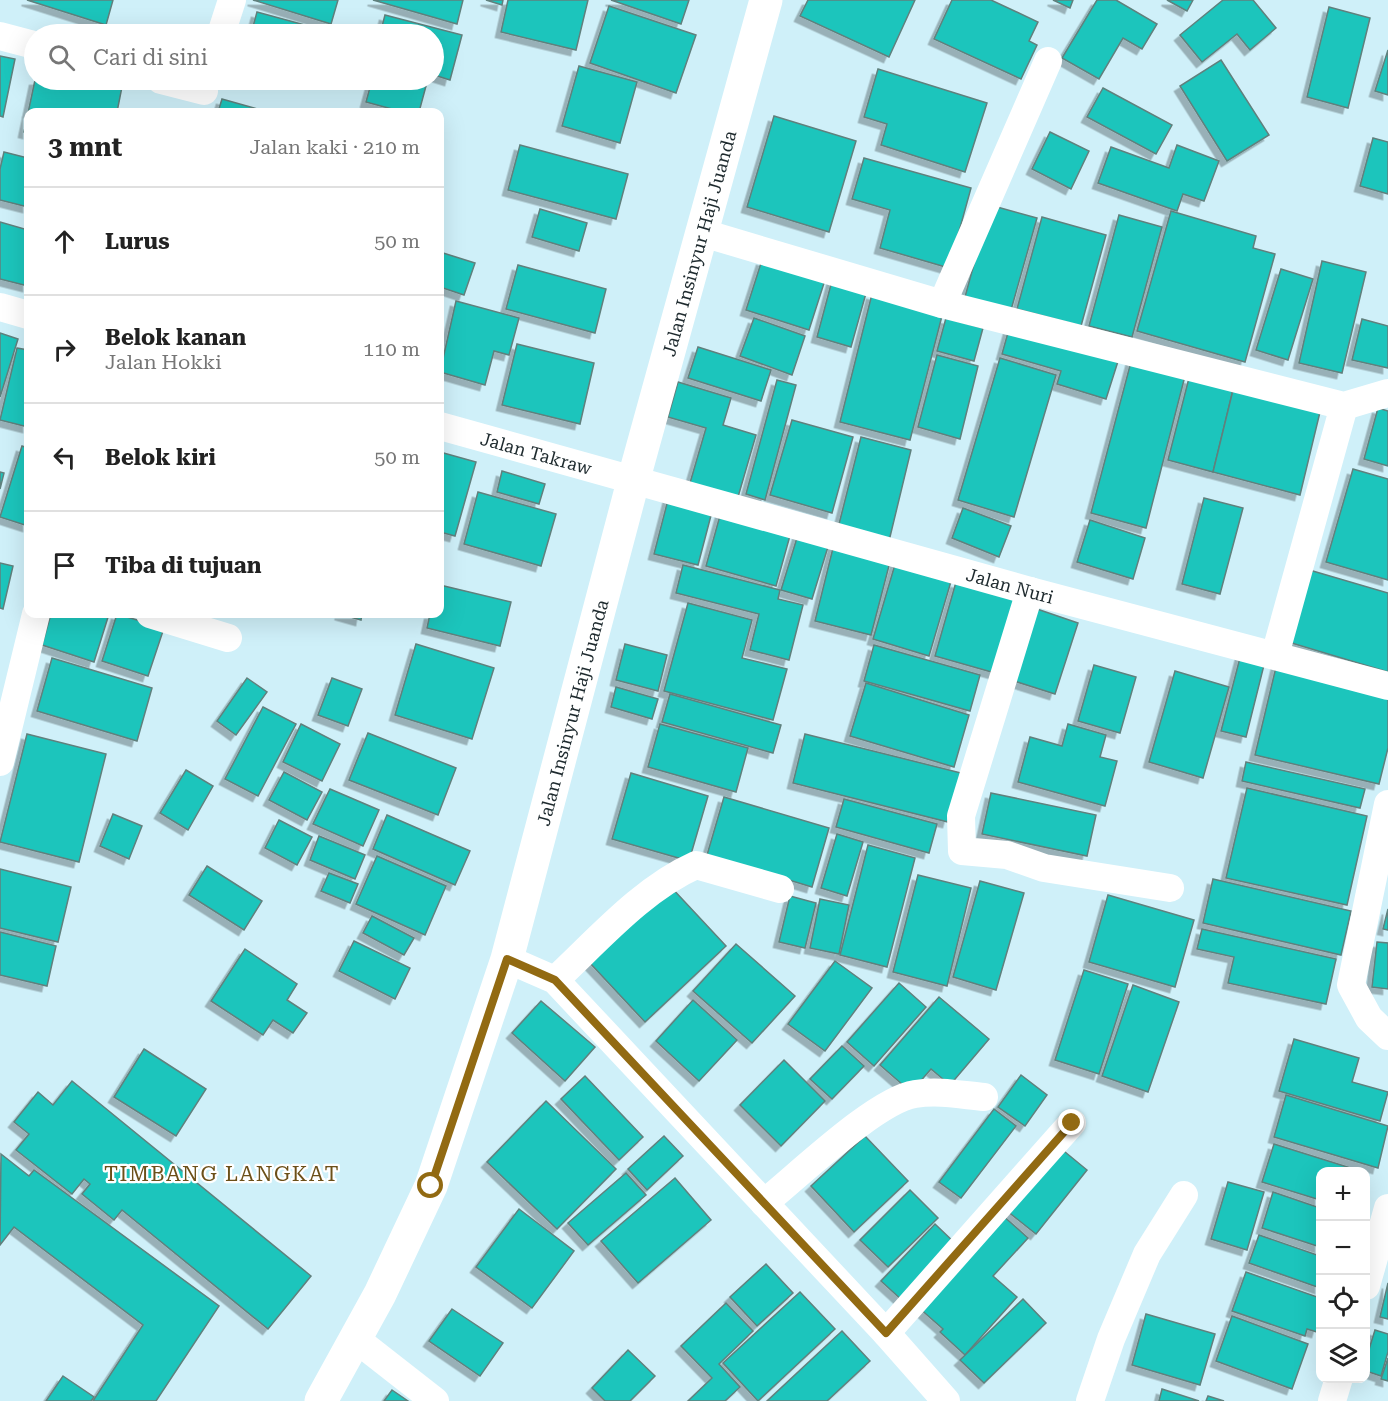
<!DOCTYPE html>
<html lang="id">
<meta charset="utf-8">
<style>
body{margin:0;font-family:"Roboto Serif",serif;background:#f2f2f2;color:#222}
.controls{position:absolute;right:18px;bottom:18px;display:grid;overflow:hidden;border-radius:12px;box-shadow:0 6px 24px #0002}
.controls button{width:54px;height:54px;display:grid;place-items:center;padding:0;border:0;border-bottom:2px solid #e0e0e0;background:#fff;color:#222;font:30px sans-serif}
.stop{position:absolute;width:18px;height:18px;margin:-14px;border:4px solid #926a12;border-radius:50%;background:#fff}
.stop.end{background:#926a12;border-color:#fff;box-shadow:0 2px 6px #0008}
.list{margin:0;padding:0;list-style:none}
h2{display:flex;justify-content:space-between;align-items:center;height:78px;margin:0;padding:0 24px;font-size:26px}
h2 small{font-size:20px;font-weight:400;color:#767676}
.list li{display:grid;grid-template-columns:39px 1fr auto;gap:18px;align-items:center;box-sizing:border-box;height:108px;padding:0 24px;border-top:2px solid #e0e0e0}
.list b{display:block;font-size:22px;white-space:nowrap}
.list p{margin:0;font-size:20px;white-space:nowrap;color:#767676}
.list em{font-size:20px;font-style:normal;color:#767676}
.icon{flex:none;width:33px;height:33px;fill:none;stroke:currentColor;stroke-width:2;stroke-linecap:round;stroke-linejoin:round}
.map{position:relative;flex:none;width:1388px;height:1401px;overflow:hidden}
.search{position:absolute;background:#fff;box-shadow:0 6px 24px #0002;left:24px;top:24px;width:420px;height:66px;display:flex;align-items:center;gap:15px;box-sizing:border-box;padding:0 21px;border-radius:33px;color:#767676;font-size:22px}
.panel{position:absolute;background:#fff;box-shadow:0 6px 24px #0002;left:24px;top:108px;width:420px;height:510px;border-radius:12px}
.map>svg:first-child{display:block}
</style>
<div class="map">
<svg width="1388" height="1401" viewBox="0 0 1388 1401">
<defs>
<filter id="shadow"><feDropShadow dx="-5.5" dy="5.5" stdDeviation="0" flood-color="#0004"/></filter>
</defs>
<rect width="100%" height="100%" fill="#cff0f9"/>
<g fill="#1cc5bc" stroke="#60807d" stroke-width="1.5" filter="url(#shadow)">
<path d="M27,0h86l-7,25z"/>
<path d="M253,0h85l-7,24z"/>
<path d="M373,0h90l-6,24z"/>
<path d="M486,0h17l-1,5z"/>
<path d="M508,0h80l-12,50 -75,-18z"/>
<path d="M611,0h78l-8,24z"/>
<path d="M808,0h107l-26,57 -89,-41z"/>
<path d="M952,0h39l47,22 -9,19 8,4 -16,34 -87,-40z"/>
<path d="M1053,0h20l-3,8z"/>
<path d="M1097,0h19l41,24 -15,25 -19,-11 -24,41 -37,-21z"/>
<path d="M1167,0h26l-6,11z"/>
<path d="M1223,0h30l23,28 -26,22 -13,-16 -35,28 -22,-27z"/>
<path d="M609,6l87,29 -20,58 -86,-30z"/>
<path d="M1329,7l41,11 -22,90 -41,-11z"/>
<path d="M257,12l70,19 -1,3h-75z"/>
<path d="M385,15l77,20 -12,45 -16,-5v-41h-54z"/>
<path d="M1388,50v45l-13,-4z"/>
<path d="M0,56l15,3 -12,58 -3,-1z"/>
<path d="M1221,60l48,75 -42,26 -47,-75z"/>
<path d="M579,66l58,16 -17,61 -58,-17z"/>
<path d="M878,69l109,34 -22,69 -84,-27 6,-21 -23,-7z"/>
<path d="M35,80h74l14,2 -6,30h-89v21l-4,-1z"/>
<path d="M372,80h32l22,6 -7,26h-16l-37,-10z"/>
<path d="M1103,88l69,37 -16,29 -69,-37z"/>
<path d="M222,99l46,13h-50z"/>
<path d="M774,116l82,25 -27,91 -82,-25z"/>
<path d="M1050,132l39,19 -18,38 -39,-20z"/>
<path d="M1373,138l15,4v52l-28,-8z"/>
<path d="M520,145l108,29 -12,45 -108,-29z"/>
<path d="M1177,145l42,16 -15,40 -21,-7 -6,17 -79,-28 13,-36 58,21z"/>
<path d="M4,152l24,6v49l-28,-7v-31z"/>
<path d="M864,158l107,30 -22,80 -69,-20 10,-38 -38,-11z"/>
<path d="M990,205l47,13 -26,92 -46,-13z"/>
<path d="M540,209l47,14 -8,28 -47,-14z"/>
<path d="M1171,211l85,25 -3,12 22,6 -30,108 -108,-31z"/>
<path d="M1119,215l43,12 -30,110 -43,-11z"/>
<path d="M1042,217l64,18 -25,91 -64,-17z"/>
<path d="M0,222l28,8v56l-28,-7z"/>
<path d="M440,252l35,11 -11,32 -24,-8z"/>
<path d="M762,260l63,20 -16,50 -63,-20z"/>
<path d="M1322,261l44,11 -24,101 -43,-10z"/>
<path d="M518,265l88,24 -11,44 -89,-24z"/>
<path d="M1281,269l32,10 -25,81 -32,-10z"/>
<path d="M833,277l35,9 -17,61 -34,-10z"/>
<path d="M440,290l3,1 -3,17z"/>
<path d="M872,294l71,18 -33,128 -70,-18z"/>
<path d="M456,301l63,17 -10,37 -15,-4 -9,34 -45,-13z"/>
<path d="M754,318l51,18 -13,39 -52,-19z"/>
<path d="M946,318l37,10 -9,33 -37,-10z"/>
<path d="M1362,319l26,7v42l-36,-8z"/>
<path d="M1009,329l111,26 -14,44 -49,-15 4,-13 -59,-17z"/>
<path d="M0,333l18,6 -18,58z"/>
<path d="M517,344l77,19 -14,61 -78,-19z"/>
<path d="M698,347l73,23 -10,31 -73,-23z"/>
<path d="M17,348l11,2v77l-28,-7z"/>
<path d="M937,355l41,11 -18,73 -42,-12z"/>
<path d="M1000,358l56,17 -42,142 -56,-17z"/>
<path d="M1132,358l54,14 -40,156 -55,-15z"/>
<path d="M1189,378l44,12 -20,82 -45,-12z"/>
<path d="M777,380l19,5 -31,115 -19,-6z"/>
<path d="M678,382l53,16 -8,27 33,10 -18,62 -48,-14 16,-55 -38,-11z"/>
<path d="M1233,390l87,22 -20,83 -87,-23z"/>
<path d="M1378,408l10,3v55l-24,-7z"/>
<path d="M792,420l61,17 -21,76 -62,-18z"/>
<path d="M861,437l50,13 -22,91 -51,-13z"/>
<path d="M22,446l6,2v78l-28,-9z"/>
<path d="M440,452l36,10 -21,74 -15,-4z"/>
<path d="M1353,469l35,10v101l-62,-18z"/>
<path d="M502,471l43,13 -6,20 -42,-12z"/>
<path d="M0,472l4,1 -4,16z"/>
<path d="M478,492l78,22 -15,52 -77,-22z"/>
<path d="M670,492l44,12 -16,61 -44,-11z"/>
<path d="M1204,498l39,10 -23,86 -38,-10z"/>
<path d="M963,508l48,18 -12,31 -47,-19z"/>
<path d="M721,512l70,20 -15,54 -70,-20z"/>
<path d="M1090,520l55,18 -12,41 -56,-17z"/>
<path d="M800,528l31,9 -19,62 -31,-9z"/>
<path d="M834,544l57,14 -20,77 -56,-14z"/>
<path d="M896,561l56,17 -23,78 -56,-17z"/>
<path d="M0,563l13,3 -10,43 -3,-1z"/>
<path d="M683,565l97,25 -2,9 25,6 -14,55 -39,-10 9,-36 -83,-21z"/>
<path d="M1306,569l82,24v79l-103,-31z"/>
<path d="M956,582l59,17 -20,74 -60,-17z"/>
<path d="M440,585l71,17 -11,44 -73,-18 3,-14h10z"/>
<path d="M688,603l64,17 -10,38 45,11 -14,51 -109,-29z"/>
<path d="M1037,609l41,14 -23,71 -41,-13z"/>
<path d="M51,614h58l-15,48 -52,-17z"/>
<path d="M117,614l47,14 -16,48 -46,-15z"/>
<path d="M340,614h22l-1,6z"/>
<path d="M416,644l78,24 -22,71 -77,-24z"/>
<path d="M625,644l42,11 -9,36 -42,-11z"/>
<path d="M874,645l106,30 -10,36 -106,-30z"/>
<path d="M1242,650l24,7 -20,80 -25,-6z"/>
<path d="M52,658l100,30 -15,53 -100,-30z"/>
<path d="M1277,663l111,26v59l-9,36 -124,-29z"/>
<path d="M1094,665l42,12 -16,56 -42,-12z"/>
<path d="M1175,671l54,16 -26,91 -54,-16z"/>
<path d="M247,678l20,14 -31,43 -19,-14z"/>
<path d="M332,678l30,11 -14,37 -30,-11z"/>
<path d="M866,683l103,32 -15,52 -104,-31z"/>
<path d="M616,687l42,12 -6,20 -41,-12z"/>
<path d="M670,694l111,31 -8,28 -111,-31z"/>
<path d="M263,707l33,17 -38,72 -33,-17z"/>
<path d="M301,724l39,20 -18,37 -39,-19z"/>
<path d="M660,724l88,24 -12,44 -88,-25z"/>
<path d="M1068,724l38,11 -6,22 17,4 -12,45 -87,-24 12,-45 32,9z"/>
<path d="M368,733l88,35 -18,47 -89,-35z"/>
<path d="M27,734l79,20 -27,108 -79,-20z"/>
<path d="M805,734l156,39 -13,49 -155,-39z"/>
<path d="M1246,762l119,27 -5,19 -118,-27z"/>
<path d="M186,770l27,16 -25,44 -28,-17z"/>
<path d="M284,772l38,20 -15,28 -38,-20z"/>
<path d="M631,773l77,23 -19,65 -77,-22z"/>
<path d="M1247,788l120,28 -20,89 -121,-27z"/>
<path d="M330,789l49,21 -16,36 -50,-22z"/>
<path d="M991,793l105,22 -9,41 -105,-22z"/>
<path d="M724,797l105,31 -17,59 -105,-32z"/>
<path d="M844,799l93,25 -8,29 -93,-26z"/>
<path d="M113,814l29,12 -13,33 -29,-13z"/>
<path d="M387,815l83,36 -15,34 -82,-36z"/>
<path d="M279,820l33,17 -15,28 -32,-17z"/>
<path d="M837,834l26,8 -16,54 -26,-8z"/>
<path d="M319,836l46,19 -10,24 -45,-19z"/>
<path d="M868,845l47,13 -28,109 -47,-12z"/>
<path d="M377,856l69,30 -21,49 -69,-31z"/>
<path d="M207,866l55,35 -18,29 -55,-35z"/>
<path d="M0,869l71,18 -13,55 -58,-14z"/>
<path d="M329,873l29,11 -8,19 -29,-12z"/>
<path d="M918,875l53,13 -24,98 -54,-14z"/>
<path d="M1213,879l138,32 -10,44 -138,-32z"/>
<path d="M980,881l44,12 -28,97 -43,-13z"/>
<path d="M670,886l56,60 -81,76 -56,-60z"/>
<path d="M1108,895l86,25 -19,67 -86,-25z"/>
<path d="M790,896l26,7 -11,45 -26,-6z"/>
<path d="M820,899l29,6 -10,49 -29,-6z"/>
<path d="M1388,909v21l-5,-1z"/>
<path d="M372,916l42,22 -10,17 -41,-22z"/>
<path d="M1202,929l134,30 -10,45 -98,-21 6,-26 -37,-8z"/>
<path d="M0,932l56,14 -9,40 -47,-11z"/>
<path d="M354,941l56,27 -15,31 -56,-28z"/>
<path d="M1377,942l11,1v46l-16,-2z"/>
<path d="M736,944l59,52 -43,47 -59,-52z"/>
<path d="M245,949l52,35 -10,16 20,13 -14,20 -20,-13 -10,15 -52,-34z"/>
<path d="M835,961l37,27 -47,63 -37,-27z"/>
<path d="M1084,970l44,14 -29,90 -44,-14z"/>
<path d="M899,983l27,24 -52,59 -27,-24z"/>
<path d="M1133,985l46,17 -31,90 -46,-16z"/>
<path d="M939,997l50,42 -39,46 -19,-16 -20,23 -31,-27z"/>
<path d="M693,1000l44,40 -38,41 -43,-40z"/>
<path d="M541,1001l54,46 -30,34 -53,-48z"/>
<path d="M1294,1039l65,19 -7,24 36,10 -8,29 -101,-30z"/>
<path d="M842,1046l22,20 -32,33 -22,-20z"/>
<path d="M144,1049l62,40 -30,47 -62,-39z"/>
<path d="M784,1060l41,41 -44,45 -41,-41z"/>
<path d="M1021,1075l26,20 -22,31 -27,-19z"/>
<path d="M585,1076l58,61 -24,23 -58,-61z"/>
<path d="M72,1081l239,195 -43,53 -146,-119 -8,10 -32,-26 8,-10 -6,-5 -12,15 -56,-44 13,-16 -15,-12 24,-30 15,13z"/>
<path d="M1286,1095l102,31 -10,42 -104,-31z"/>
<path d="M546,1101l70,68 -59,60 -70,-67z"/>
<path d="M994,1109l22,17 -55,72 -22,-16z"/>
<path d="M664,1136l19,20 -36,34 -19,-21z"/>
<path d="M865,1136l43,45 -54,51 -43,-46z"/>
<path d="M1274,1144l83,26 -1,2h-36v28l-58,-18z"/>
<path d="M1059,1147l28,23 -51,64 -29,-23z"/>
<path d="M1,1154l28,22 5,-6 185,136 -63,95h-63l50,-76 -129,-98 -14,18z"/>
<path d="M626,1173l20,22 -58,50 -20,-22z"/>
<path d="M675,1178l36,42 -73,63 -37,-42z"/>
<path d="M1228,1182l36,10 -17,58 -36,-11z"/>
<path d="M910,1190l28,28 -50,49 -28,-27z"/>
<path d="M1273,1192l47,16v39l-58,-19z"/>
<path d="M519,1209l55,42 -42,57 -56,-41z"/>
<path d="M1001,1214l27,24 -35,38 24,21 -52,58 -25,-23 3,-3 -25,-22z"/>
<path d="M935,1224l22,21 -53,57 -23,-21z"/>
<path d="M1259,1235l61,21v32l-71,-25z"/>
<path d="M766,1264l27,29 -36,33 -27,-29z"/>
<path d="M1246,1272l74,26v24l-3,10 -10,-3 -2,7 -73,-25z"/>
<path d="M1388,1283v36l-8,-2z"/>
<path d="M800,1292l35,37 -77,72 -35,-38z"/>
<path d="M1023,1299l23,24 -62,60 -24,-23z"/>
<path d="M726,1303l27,28 -34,33 21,23 -15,14h-37l24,-23 -31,-32z"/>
<path d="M452,1309l51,34 -23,33 -51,-35z"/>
<path d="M1146,1314l69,20 -15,51 -68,-20z"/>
<path d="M1232,1316l76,28 -16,45 -76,-28z"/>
<path d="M1375,1330l13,4v18l-7,24 -15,-5v-12z"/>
<path d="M842,1331l28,30 -43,40h-60z"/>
<path d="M628,1350l27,26 -25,25h-25l-13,-13z"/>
<path d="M1388,1358v23l-7,-2z"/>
<path d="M63,1376l31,21 -3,4h-45z"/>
<path d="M1162,1389l37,12h-40z"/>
<path d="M392,1390l16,11h-24z"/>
<path d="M1208,1396l16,5h-18z"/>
</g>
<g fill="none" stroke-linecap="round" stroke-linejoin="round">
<g stroke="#fff" stroke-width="28">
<path d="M221,34l11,-34"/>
<path d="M0,36l34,9"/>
<path d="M161,80l43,11"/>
<path d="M703,233l239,71 402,102 44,-13"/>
<path d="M942,304l106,-243"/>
<path d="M0,307l28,8"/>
<path id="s1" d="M440,426l590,165 358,95"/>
<path d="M1030,591l-69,225 1,35 45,4 37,13 126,20"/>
<path d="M150,614l78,24"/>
<path d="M1275,655l69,-249"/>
<path d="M0,762l36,-148"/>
<path d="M1388,804l-37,181 18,33 19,18"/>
<path d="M507,959l48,21 331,353 60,68"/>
<path d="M555,980c43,-40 87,-91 141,-115l84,24"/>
<path d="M764,1203c34,-27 112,-103 151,-109 23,-4 47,1 69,3"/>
<path d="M1366,1286l22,-78"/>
<path d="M886,1333l186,-210"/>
<path d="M357,1340l78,61"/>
<path d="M1090,1401l21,-62 36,-85 37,-59"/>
<path d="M1332,1401l7,-23"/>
</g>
<path stroke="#fff" stroke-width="33" id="s2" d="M321,1401l59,-107 51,-108 76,-227 127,-481 132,-478"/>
</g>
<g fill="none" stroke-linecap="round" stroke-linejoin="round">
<path stroke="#926a12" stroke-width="8" d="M431,1186l76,-227 48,21 331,353 186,-210"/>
</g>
<g text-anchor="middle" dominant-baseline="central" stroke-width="4.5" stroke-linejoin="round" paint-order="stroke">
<g font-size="18" fill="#1e2a2e" stroke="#fff">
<text stroke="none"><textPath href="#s2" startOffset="1222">Jalan Insinyur Haji Juanda</textPath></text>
<text stroke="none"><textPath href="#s1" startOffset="100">Jalan Takraw</textPath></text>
<text stroke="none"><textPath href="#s1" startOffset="592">Jalan Nuri</textPath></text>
<text stroke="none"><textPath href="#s2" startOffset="736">Jalan Insinyur Haji Juanda</textPath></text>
</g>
<g font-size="21" letter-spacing="1.5" fill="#6c5019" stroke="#fff">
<text x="222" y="1174">TIMBANG LANGKAT</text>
</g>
</g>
</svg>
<div class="controls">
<button>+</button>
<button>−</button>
<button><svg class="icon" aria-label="locate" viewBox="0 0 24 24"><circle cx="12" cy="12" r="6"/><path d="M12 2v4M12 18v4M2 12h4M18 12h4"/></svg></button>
<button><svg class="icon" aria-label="layers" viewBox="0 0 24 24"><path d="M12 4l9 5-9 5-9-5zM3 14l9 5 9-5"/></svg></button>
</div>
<div class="stop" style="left:431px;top:1186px"></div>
<div class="stop end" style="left:1072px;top:1123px"></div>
<div class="search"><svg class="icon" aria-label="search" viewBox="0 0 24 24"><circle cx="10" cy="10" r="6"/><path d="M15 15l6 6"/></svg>Cari di sini</div>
<section class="panel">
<h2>3 mnt<small>Jalan kaki · 210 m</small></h2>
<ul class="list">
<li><svg class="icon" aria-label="ahead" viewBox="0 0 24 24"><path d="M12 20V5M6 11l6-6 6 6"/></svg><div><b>Lurus</b></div><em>50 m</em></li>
<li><svg class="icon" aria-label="right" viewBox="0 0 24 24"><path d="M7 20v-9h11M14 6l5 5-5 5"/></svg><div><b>Belok kanan</b><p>Jalan Hokki</p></div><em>110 m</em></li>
<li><svg class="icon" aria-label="left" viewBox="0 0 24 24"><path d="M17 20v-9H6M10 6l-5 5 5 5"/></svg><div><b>Belok kiri</b></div><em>50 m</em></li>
<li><svg class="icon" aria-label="arrive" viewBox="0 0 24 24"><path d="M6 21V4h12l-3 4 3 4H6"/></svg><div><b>Tiba di tujuan</b></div></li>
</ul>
</section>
</div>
